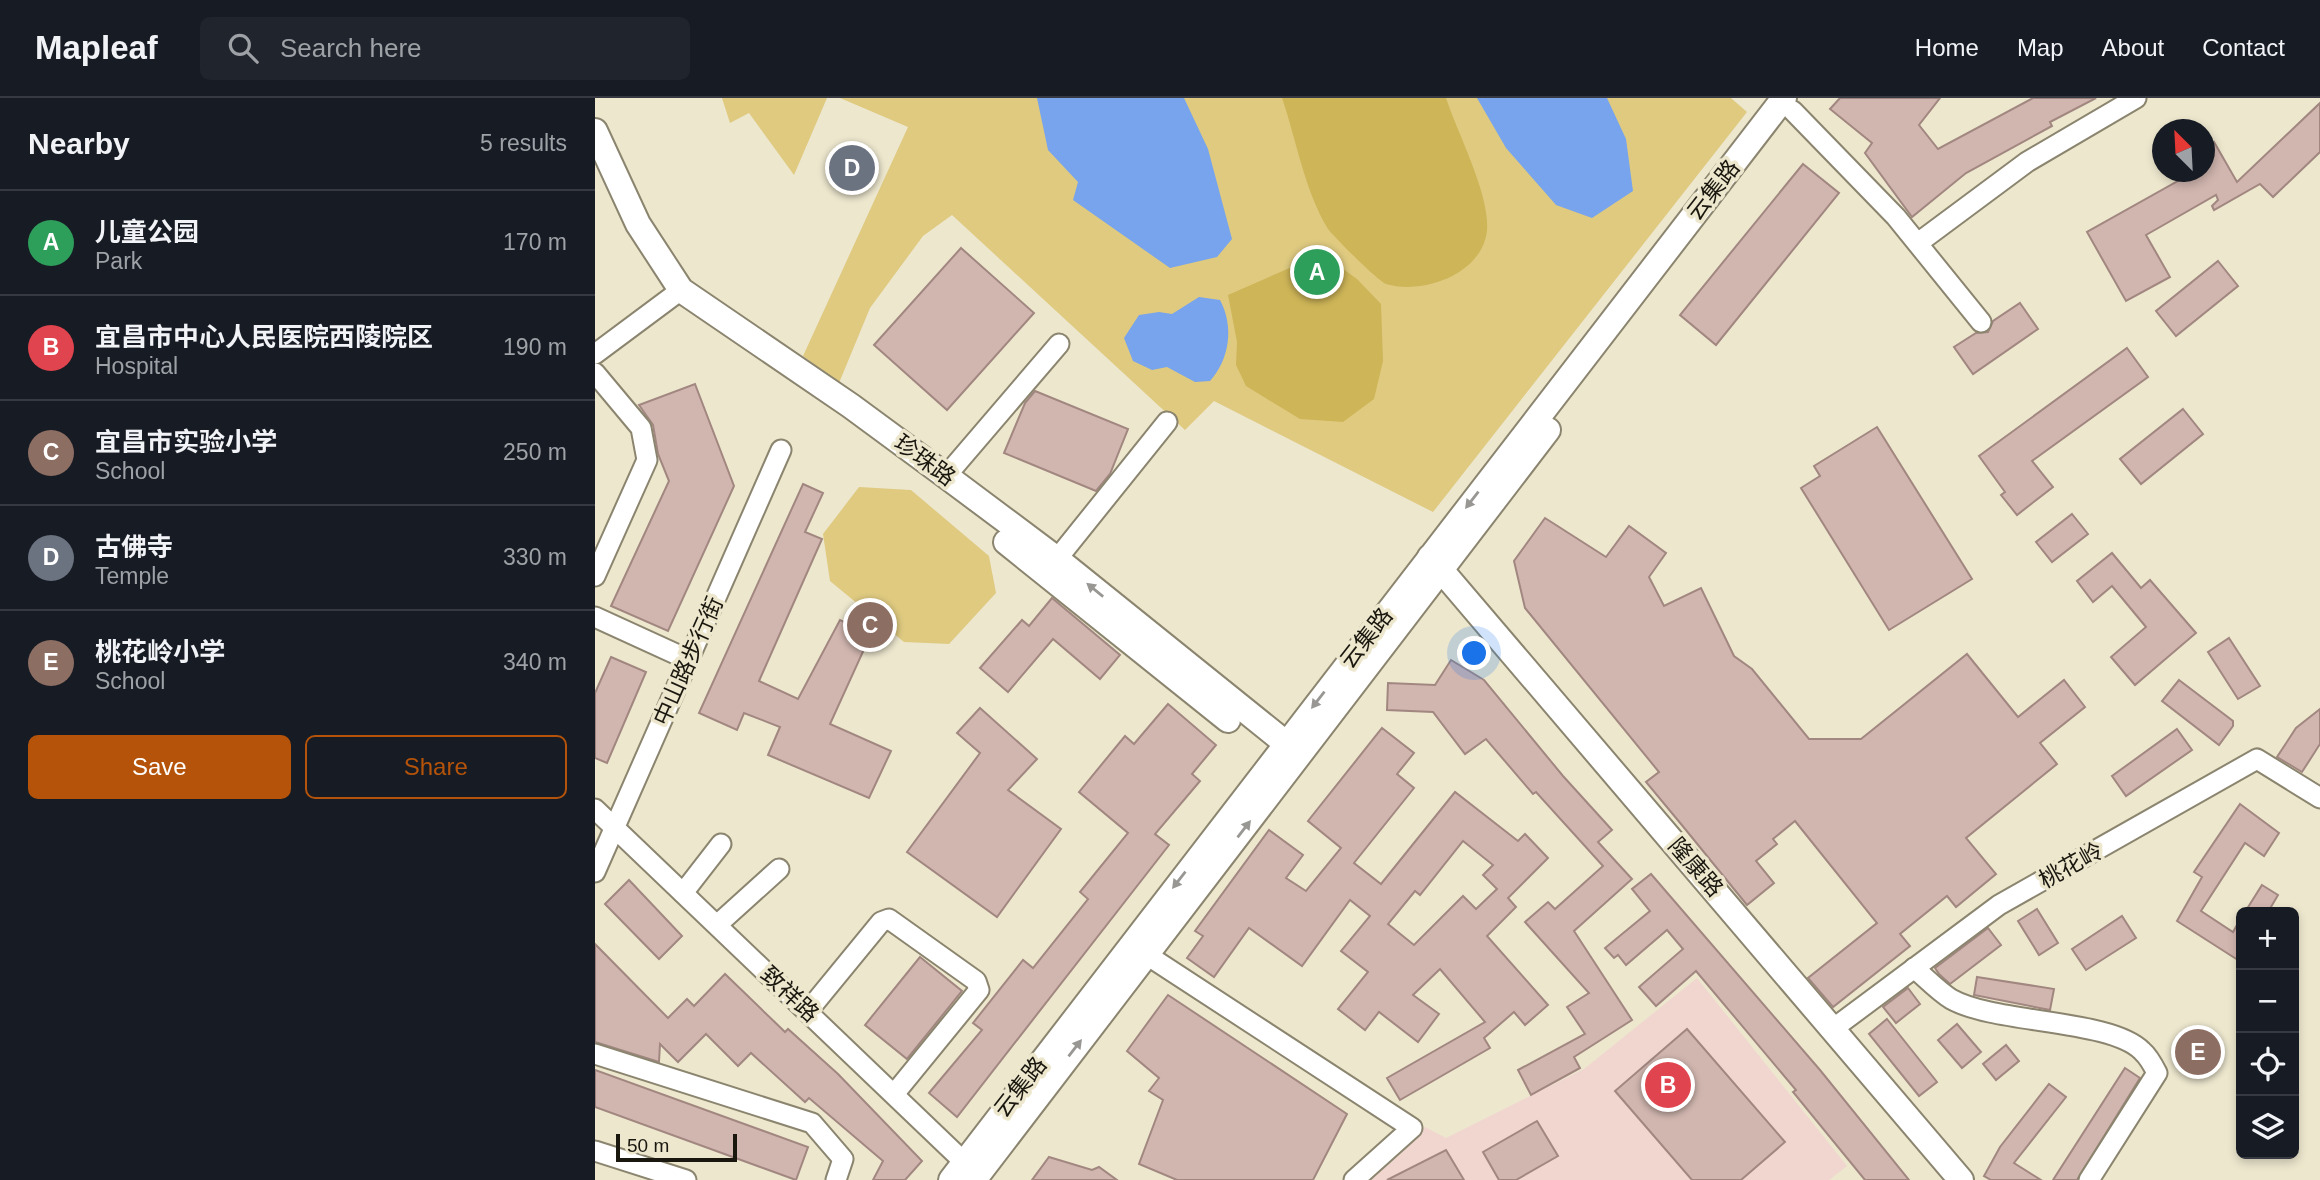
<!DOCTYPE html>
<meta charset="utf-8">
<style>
body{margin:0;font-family:Helvetica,"Noto Sans SC",sans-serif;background:#20242c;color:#f1f3f6}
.controls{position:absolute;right:21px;bottom:21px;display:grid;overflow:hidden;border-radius:10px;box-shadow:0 4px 10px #0003}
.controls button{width:63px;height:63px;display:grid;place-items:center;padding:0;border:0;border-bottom:2px solid #363941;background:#171b24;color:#f1f3f6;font:35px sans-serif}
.compass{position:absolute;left:1557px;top:21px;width:63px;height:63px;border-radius:50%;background:#171b24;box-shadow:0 4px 10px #0003;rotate:336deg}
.scale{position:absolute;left:21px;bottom:18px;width:121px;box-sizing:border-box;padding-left:7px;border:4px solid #1a170f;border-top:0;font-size:19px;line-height:24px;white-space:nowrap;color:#1a170f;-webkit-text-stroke:5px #ede7ce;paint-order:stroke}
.you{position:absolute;left:880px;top:556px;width:24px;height:24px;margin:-18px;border:5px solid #fff;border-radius:50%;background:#1a73e8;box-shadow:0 0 0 10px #1a73e833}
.badge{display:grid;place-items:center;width:46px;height:46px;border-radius:50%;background:#b45309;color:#fff;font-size:23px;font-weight:700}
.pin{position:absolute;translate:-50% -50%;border:4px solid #fff;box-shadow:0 2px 7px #0006}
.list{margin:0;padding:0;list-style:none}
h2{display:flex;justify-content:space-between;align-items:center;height:91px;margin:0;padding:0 28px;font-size:30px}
h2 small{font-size:23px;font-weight:400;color:#9ea1a6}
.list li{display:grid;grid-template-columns:46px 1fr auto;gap:21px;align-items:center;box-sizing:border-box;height:105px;padding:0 28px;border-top:2px solid #363941}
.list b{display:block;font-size:26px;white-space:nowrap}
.list p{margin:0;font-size:23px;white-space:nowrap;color:#9ea1a6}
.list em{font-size:23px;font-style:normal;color:#9ea1a6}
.actions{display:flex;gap:14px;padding:21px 28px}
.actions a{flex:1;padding:16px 0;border:2px solid #b45309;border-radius:10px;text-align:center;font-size:24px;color:#b45309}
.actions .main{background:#b45309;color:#fff}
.icon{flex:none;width:38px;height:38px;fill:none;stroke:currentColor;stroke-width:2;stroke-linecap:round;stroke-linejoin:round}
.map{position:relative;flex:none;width:1725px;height:1082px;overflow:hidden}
header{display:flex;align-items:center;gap:42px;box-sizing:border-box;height:98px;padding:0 35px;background:#171b24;border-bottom:2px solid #363941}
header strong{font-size:33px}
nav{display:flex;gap:38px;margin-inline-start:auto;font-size:24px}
.search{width:490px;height:63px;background:#20242c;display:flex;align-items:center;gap:18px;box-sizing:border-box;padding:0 24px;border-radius:10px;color:#9ea1a6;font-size:26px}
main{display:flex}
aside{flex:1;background:#171b24}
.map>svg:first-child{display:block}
</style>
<header>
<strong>Mapleaf</strong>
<div class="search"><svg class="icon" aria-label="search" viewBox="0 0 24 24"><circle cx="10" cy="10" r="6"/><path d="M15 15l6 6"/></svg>Search here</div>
<nav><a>Home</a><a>Map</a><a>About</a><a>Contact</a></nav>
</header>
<main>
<aside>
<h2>Nearby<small>5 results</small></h2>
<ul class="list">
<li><span class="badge" style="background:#2e9e5b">A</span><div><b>儿童公园</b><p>Park</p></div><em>170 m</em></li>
<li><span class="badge" style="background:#e0444e">B</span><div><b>宜昌市中心人民医院西陵院区</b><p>Hospital</p></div><em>190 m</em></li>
<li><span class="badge" style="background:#8d6e63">C</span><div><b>宜昌市实验小学</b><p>School</p></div><em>250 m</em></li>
<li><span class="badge" style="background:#6b7280">D</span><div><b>古佛寺</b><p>Temple</p></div><em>330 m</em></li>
<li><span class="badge" style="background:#8d6e63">E</span><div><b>桃花岭小学</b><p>School</p></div><em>340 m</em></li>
</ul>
<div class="actions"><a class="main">Save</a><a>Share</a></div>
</aside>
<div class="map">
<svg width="1725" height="1082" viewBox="0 0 1725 1082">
<rect width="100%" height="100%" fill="#ede7ce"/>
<path fill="#f0d6cf" d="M1102,880l150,188 -18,14h-458l54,-53 21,11 138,-69z"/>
<g fill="#dfca80">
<path d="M127,0h105l-33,77 -45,-62 -19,10z"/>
<path d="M245,0h891l16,14 -314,400 -219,-111 -29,29 -233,-215 -29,21 -53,72 -31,75 -36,-27 105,-229z"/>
<path d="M264,389l52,3 78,66 7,37 -47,51 -45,-2 -74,-61 -7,-47z"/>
</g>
<g fill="#ceb558">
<path d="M687,0h164c12,36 44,97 41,132 -4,44 -64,65 -101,54 -8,-3 -52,-47 -58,-55 -24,-40 -31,-87 -46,-131z"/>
<path d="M722,158l11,2 29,21 24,25 2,57 -9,38 -31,23 -43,-3 -54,-33 -10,-21 1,-23 -9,-47z"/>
</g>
<g fill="#77a4ec">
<path d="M442,0h147l24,51 24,90 -15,18 -47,11 -97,-68 5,-18 -30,-32z"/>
<path d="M882,0h130l19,41 7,52 -41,27 -36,-13 -50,-57z"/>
<path d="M604,199l21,3c14,26 10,59 -10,81l-15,1 -28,-15 -15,3 -19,-9 -9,-23 15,-23 20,-3 13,2z"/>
</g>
<g fill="#d1b6af" stroke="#a18780" stroke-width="2" fill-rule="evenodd">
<path d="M1245,0h100l-21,27 19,24 95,-51h63l-46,24 2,4 -86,47 -54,44 -47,-64 7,-10 -42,-34z"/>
<path d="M1725,5v49l-47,45 -13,-13 -46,26 -2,-4 6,-6 -2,-5 -70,40 24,42 -44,24 -39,-69 107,-60h10v-24l10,-6 23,40z"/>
<path d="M1208,66l36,29 -123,152 -36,-30z"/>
<path d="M366,150l73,65 -87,97 -73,-65z"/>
<path d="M1623,163l20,25 -62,50 -20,-25z"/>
<path d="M1425,205l18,26 -65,45 -19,-27 22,-14 12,-1 5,-11z"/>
<path d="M1532,250l21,29 -116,84 21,26 -36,28 -16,-20 4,-3 -26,-36z"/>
<path d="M100,286l39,102 -66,145 -57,-25 58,-125 -11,-27 -5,-29 -14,-20z"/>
<path d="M440,293l93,38 -18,45 -14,17 -92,-38 21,-50z"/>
<path d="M1588,311l20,25 -62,50 -21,-25z"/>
<path d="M1282,329l95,152 -83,51 -88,-142 19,-12 -6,-10z"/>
<path d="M208,386l20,9 -18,39 17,7 -63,142 39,18 42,-79 31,14 -41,90 61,27 -22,47 -101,-43 12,-28 -36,-14 -7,17 -38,-17z"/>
<path d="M1477,416l16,20 -36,28 -16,-20z"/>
<path d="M950,420l61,39 23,-31 37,27 -17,24 15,29 37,-18 33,68 18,13 57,70h52l106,-85 51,63 46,-37 21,27 -45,36 17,21 -91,74 30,36 -40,33 -9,-11 -47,38 10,12 -77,61 -25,-29 69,-55 -82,-102 -22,18 4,5 -21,17 18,22 -27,22 -66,-81 -35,-42 13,-10 -134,-164 -11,-47z"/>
<path d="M1517,455l29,35 9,-8 46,53 -61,52 -24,-28 35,-30 -34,-41 -19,16 -16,-21z"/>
<path d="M457,500l68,57 -20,24 -47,-40 -45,53 -28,-24 42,-48 7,6z"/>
<path d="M1634,540l31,48 -22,13 -30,-47z"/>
<path d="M16,559l35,15 -39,91 -12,-5v-65z"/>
<path d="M856,562l33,20 79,96 49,54 -14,12 34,37 -58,52 58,89 -58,37 6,11 -49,27 -13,-25 67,-36 -18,-27 22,-14 -64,-71 23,-20 7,7 48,-43 -67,-74 -3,2 -47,-55 -21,15 -32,-42 -46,-2 1,-27 47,2z"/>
<path d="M1584,582l54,41v5l-14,19 -57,-44z"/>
<path d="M573,606l48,41 -24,29 8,7 -45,53 14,11 -212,272 -28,-24 53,-63 -9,-7 50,-63 10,8 55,-69 -8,-7 48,-59 -49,-41 46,-56 9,8z"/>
<path d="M385,610l57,51 -29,31 53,39 -64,88 -90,-65 73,-99 -23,-20z"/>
<path d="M1725,611v35l-18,28 -25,-15 19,-29z"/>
<path d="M787,630l32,25 -17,21 17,14 -60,75 27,21 74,-92 63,49 7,-7 23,24 -40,40 8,9 -29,29 61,69 -23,20 -11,-13 -30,26 6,10 -90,52 -13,-22 98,-56 -45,-53 -27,26 26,19 -21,28 -39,-30 -14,18 -27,-21 30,-37 -27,-21 29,-35 -20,-16 -48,66 -53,-38 -35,49 -27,-19 16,-22 -8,-5 74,-101 34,25 -17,23 20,13 35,-43 -33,-27zM868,743l30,24 -10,10 14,14 -21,20 -13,-13 -49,49 -26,-21 27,-33 5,4z"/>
<path d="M1582,631l15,21 -66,46 -14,-20z"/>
<path d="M1645,706l39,29 -15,23 -19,-13 -44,68 32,21 8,-14v44l-64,-41 25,-44 -8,-5z"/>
<path d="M1056,776l169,196 89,110h-44l-72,-88 3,-2 -100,-119 -40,35 -17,-19 44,-38 -16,-19 -41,35 -8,-10 -4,3 -9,-10 45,-37 -18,-22z"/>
<path d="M34,782l53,56 -23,23 -54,-55z"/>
<path d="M1667,787l16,10 -10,17h-23z"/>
<path d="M1442,811l21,34 -19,12 -21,-34z"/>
<path d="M1527,818l14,22 -50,32 -14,-21z"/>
<path d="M1393,830l13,17 -51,39 -11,-10 -4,-6z"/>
<path d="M0,846l73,74 19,-19 7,7 31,-32 60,58 3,-3 50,45 84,87 -17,19h-32l10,-19 -74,-63 -4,4 -54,-49 -13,13 -32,-32 -28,28 -18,-18 -1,18 -64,-20z"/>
<path d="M325,859l42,34 -55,68 -42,-34z"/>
<path d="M1382,879l77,12 -4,21 -76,-15z"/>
<path d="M1313,890l12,16 -24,19 -13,-16z"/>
<path d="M573,897l179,119 -34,66h-136l-38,-16 24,-64 -14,-9 10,-13 -32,-27z"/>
<path d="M1292,921l50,63 -18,14 -50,-62z"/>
<path d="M1362,926l24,28 -19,16 -24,-28z"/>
<path d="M1092,931l98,113 -44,38h-49l-77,-89z"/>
<path d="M1411,947l13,16 -23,19 -13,-16z"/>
<path d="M1530,970l15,10 -63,102h-24z"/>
<path d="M0,972l213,77 -12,33 -201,-73z"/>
<path d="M1454,986l17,13 -52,66 27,17h-50l-7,-4 16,-29z"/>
<path d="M942,1023l21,35 -42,24h-17l-16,-28z"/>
<path d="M851,1052l18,30h-77z"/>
<path d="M454,1059l43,13 7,-3 18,13h-85z"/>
</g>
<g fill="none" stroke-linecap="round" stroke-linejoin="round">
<defs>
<g id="minor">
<path d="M1198,13l103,106 85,105"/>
<path d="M1323,145l109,-81 109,-64"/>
<path d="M0,256l86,-64"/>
<path d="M0,275l46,55 6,32 -52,116"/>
<path d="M351,378l113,-132"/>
<path d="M462,461l110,-137"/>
<path d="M0,519l94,43"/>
<path d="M0,711l368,352"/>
<path d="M0,774l186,-422"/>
<path d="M88,795l38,-49"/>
<path d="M122,827l62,-56"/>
<path d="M552,857l265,173 -58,52"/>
<path d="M1319,870c12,10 24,23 37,31 44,25 160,20 191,52 7,6 11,14 15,22l-68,107"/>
<path d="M213,913l73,-89 8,-3 87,62 3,9 -84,103"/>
<path d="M1239,930l165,-123 258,-146 63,39"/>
<path d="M0,956l217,69 31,36 -7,21"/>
<path d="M0,1053l91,29"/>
</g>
<g id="major">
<path d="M0,33l43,93 43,66 170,116 95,70 111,83 241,194"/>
<path d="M411,444l222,178"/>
<path d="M835,459l531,623"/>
<path d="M356,1082l833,-1082"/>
<path d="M379,1082l574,-750"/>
</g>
</defs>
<use href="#minor" stroke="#8b856f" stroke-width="23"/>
<use href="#major" stroke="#8b856f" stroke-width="28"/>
<use href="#minor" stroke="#fff" stroke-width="19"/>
<use href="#major" stroke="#fff" stroke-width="24"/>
</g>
<defs><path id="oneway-solid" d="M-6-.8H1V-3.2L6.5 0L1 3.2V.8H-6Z" transform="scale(1.75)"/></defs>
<g fill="#989793">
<use href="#oneway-solid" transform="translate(877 402) rotate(128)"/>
<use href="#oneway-solid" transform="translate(500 492) rotate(-141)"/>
<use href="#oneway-solid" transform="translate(723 602) rotate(128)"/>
<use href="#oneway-solid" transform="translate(649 731) rotate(-52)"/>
<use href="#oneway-solid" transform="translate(584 782) rotate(128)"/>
<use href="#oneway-solid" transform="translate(480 950) rotate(-52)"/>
</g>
<g text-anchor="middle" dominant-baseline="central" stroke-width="7" stroke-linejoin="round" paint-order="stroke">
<g font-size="23" fill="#1a170f" stroke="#ede7ce">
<text transform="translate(1118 92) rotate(-52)">云集路</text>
<text transform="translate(330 362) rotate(36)">珍珠路</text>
<text transform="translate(771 540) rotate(-52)">云集路</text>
<text transform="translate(93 563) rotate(-66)">中山路步行街</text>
<text transform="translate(1476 767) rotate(-29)">桃花岭</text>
<text transform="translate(1101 769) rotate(49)">隆康路</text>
<text transform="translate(195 896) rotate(43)">致祥路</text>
<text transform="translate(425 989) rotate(-52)">云集路</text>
</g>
</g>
</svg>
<div class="controls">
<button>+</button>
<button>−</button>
<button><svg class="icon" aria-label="locate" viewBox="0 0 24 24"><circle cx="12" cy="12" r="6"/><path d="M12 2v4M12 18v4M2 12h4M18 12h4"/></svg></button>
<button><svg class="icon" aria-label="layers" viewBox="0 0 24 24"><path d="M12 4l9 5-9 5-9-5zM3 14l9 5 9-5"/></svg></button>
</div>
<svg class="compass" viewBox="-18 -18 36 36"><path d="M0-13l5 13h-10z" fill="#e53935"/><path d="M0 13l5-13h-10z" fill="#9ea1a6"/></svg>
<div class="scale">50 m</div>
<div class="you"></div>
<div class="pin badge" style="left:722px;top:174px;background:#2e9e5b">A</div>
<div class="pin badge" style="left:1073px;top:987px;background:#e0444e">B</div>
<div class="pin badge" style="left:275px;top:527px;background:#8d6e63">C</div>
<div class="pin badge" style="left:257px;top:70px;background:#6b7280">D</div>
<div class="pin badge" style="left:1603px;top:954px;background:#8d6e63">E</div>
</div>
</main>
